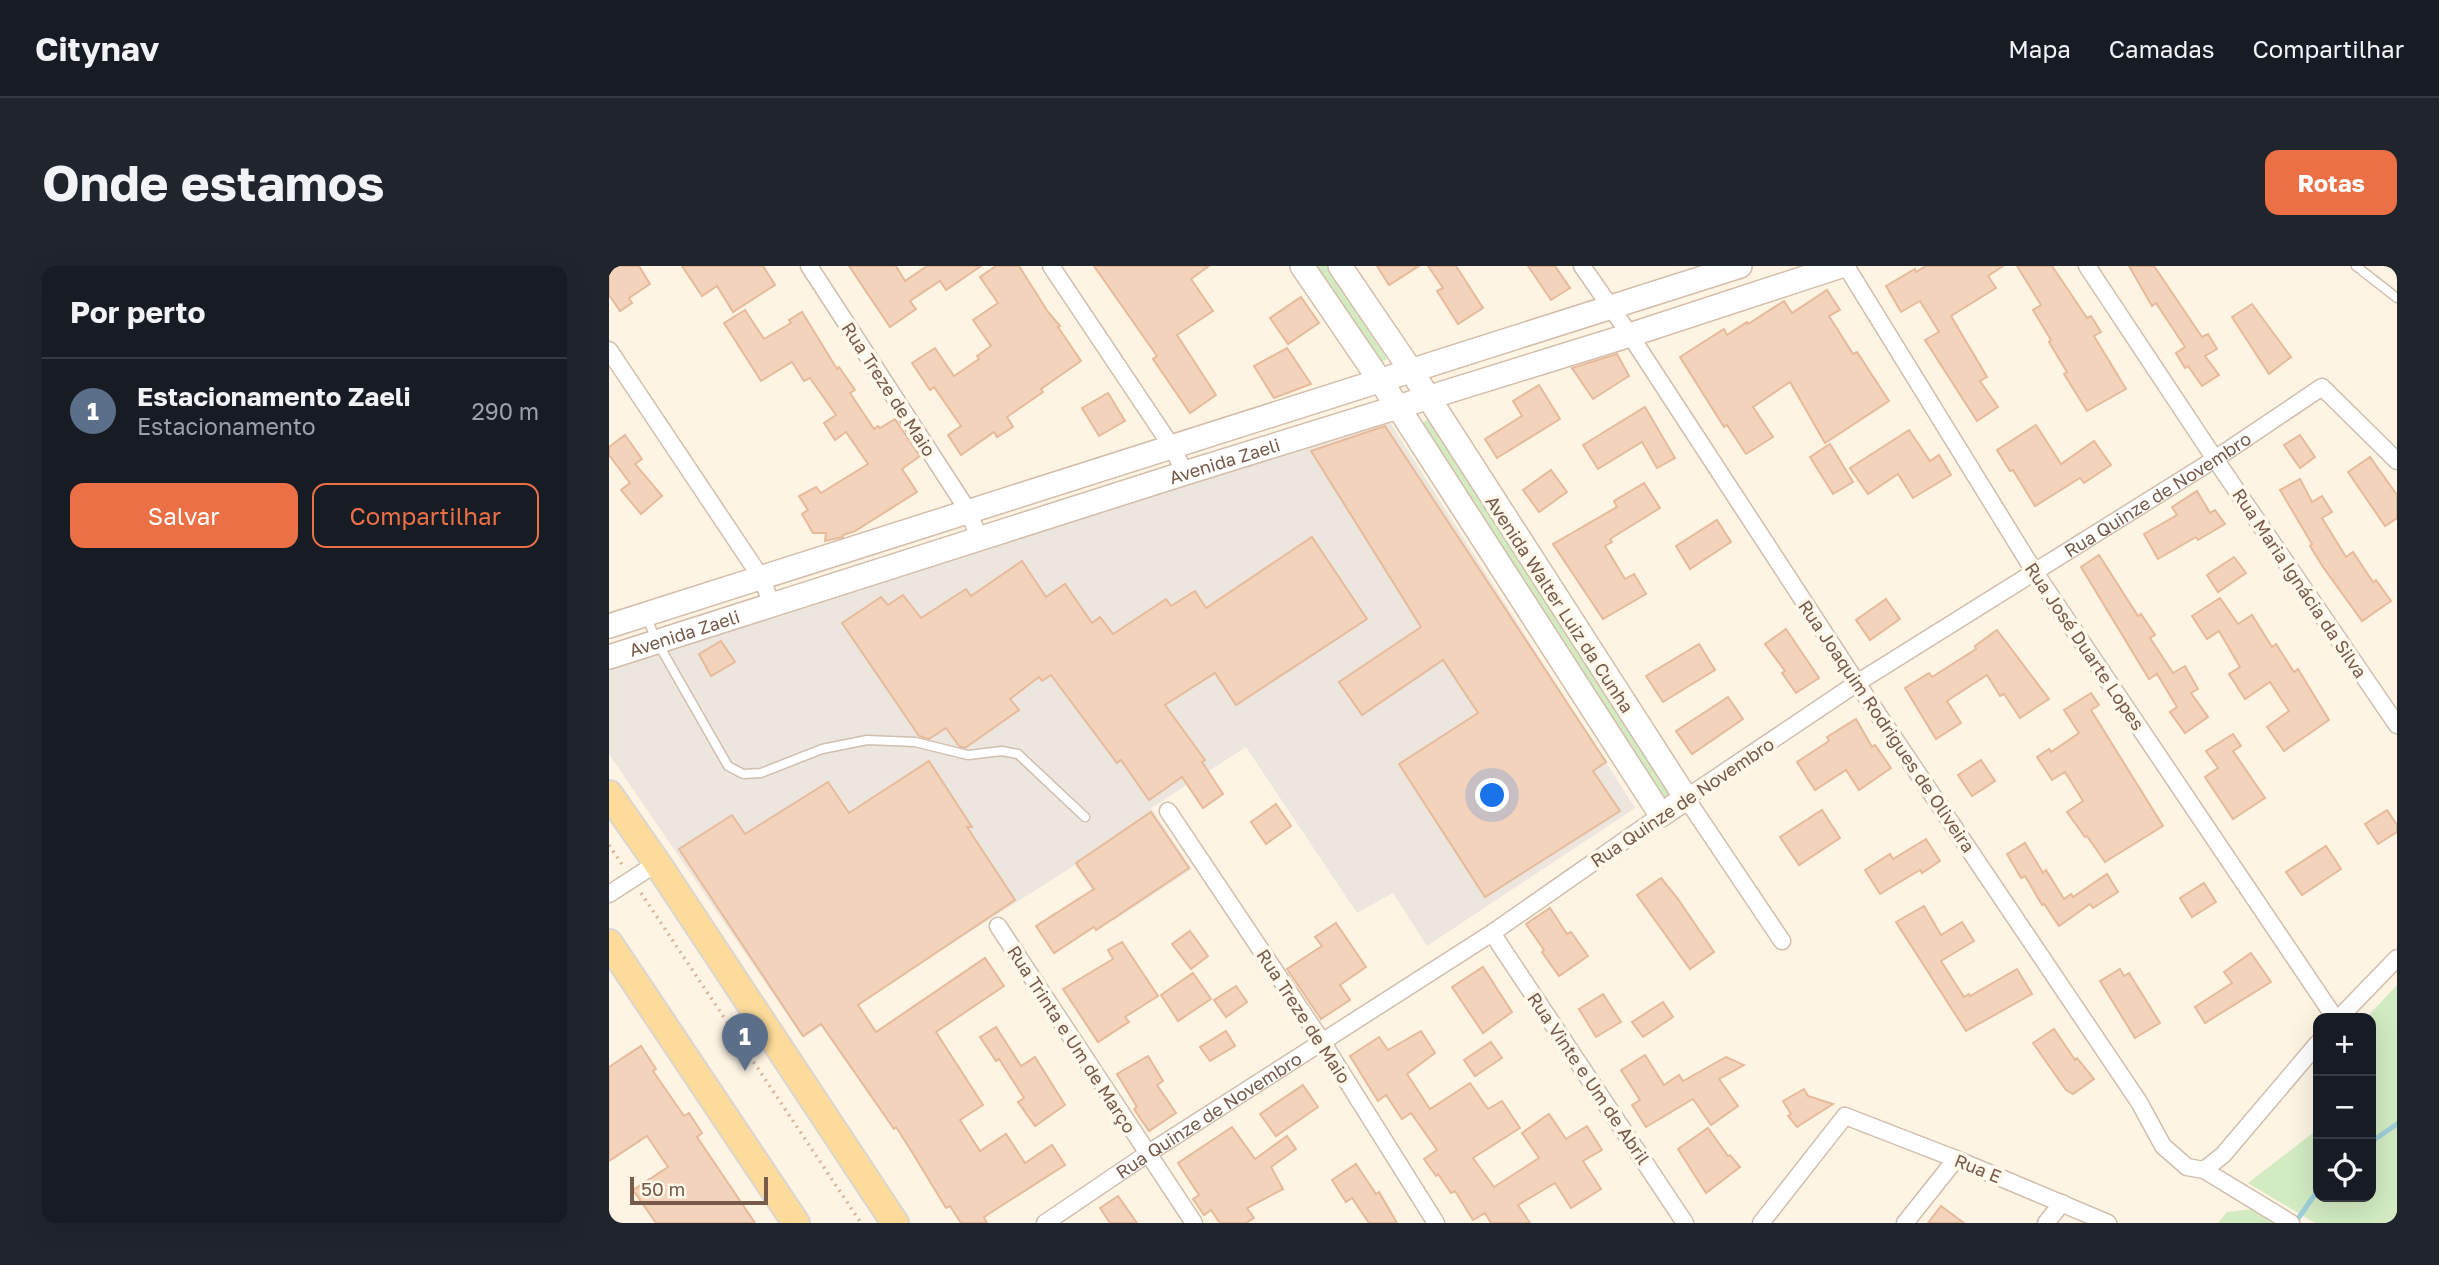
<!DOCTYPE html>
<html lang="pt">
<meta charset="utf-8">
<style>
body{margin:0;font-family:"Golos Text",sans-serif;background:#20242c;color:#f1f3f6}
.controls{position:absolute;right:21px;bottom:21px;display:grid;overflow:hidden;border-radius:14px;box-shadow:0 7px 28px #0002}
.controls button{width:63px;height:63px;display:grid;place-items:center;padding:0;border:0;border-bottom:2px solid #363941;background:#171b24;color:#f1f3f6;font:35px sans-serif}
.scale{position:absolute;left:21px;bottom:18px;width:138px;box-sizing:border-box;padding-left:7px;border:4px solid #775a49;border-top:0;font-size:19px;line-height:24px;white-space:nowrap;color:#775a49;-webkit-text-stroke:5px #fff8eb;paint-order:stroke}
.you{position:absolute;left:884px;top:530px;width:24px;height:24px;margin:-18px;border:5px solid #fff;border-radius:50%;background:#1a73e8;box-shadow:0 0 0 10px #1a73e833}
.badge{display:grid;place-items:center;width:46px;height:46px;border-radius:50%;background:#eb7046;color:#fff;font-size:23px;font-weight:700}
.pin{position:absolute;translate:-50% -58px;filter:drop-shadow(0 2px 4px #0008)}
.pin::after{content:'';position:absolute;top:37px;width:24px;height:21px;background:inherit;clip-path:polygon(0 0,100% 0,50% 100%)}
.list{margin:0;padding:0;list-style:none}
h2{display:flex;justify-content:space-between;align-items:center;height:91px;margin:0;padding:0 28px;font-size:30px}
h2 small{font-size:23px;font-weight:400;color:#9ea1a6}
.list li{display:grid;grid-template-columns:46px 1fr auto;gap:21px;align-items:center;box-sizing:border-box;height:105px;padding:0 28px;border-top:2px solid #363941}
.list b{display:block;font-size:26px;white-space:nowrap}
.list p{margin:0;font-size:23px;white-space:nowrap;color:#9ea1a6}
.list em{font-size:23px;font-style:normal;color:#9ea1a6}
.actions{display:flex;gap:14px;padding:21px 28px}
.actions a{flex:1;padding:16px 0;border:2px solid #eb7046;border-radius:14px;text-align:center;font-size:24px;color:#eb7046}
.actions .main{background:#eb7046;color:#fff}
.icon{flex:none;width:38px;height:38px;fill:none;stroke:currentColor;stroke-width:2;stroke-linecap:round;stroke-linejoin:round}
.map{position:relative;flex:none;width:1788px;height:957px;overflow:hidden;border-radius:14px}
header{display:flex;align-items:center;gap:42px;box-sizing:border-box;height:98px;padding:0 35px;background:#171b24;border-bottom:2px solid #363941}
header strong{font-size:33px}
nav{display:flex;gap:38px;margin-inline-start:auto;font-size:24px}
.intro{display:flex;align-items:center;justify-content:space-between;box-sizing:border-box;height:168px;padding:0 42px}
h1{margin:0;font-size:49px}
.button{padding:18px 32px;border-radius:14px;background:#eb7046;color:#fff;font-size:24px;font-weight:700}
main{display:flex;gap:42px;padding:0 42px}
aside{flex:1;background:#171b24;border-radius:14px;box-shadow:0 7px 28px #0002}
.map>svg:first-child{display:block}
</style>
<header>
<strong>Citynav</strong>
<nav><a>Mapa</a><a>Camadas</a><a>Compartilhar</a></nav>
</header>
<div class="intro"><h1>Onde estamos</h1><a class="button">Rotas</a></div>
<main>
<aside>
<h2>Por perto<small></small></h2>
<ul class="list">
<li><span class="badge" style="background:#5c6f8a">1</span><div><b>Estacionamento Zaeli</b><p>Estacionamento</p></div><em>290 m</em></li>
</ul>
<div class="actions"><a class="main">Salvar</a><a>Compartilhar</a></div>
</aside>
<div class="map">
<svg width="1788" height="957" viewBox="0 0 1788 957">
<rect width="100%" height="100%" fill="#fdf4e4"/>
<path fill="#ede6df" d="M777,150l249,392 -208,138 -34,-53 -36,20 -111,-166 -95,61 41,61 -79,52 -38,-56 -272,173 -194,-284v-84z"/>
<g fill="#d2ebc2">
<path d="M706,0h11l61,93 -9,6z"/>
<path d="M821,152l241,375 -8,7 -243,-376z"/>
<path d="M1788,719v238h-82l-67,-40 70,-54v68h53v-120l2,-3 -2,-14v-42h-5z"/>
<path d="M1645,943l18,14h-54l9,-11z"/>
</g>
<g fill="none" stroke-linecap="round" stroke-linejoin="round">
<g stroke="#9eced9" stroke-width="5">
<path d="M1762,876l26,-18"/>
<path d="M1686,957l23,-33"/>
</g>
</g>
<g fill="#f3d3bb" stroke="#e6ba9b" stroke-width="2">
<path d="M0,0h30l11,18 -21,14 3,5 -12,8 -11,-16z"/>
<path d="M73,0h81l12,19 -42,27 -16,-26 -15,10z"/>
<path d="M240,0h47l9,15 22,-15h54l-35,24 -6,-9 -30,20 6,8 -26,18z"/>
<path d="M387,0h23l29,46 12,14 -2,1 23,34 -40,28 2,3 -36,25 6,10 -16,10 -3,-5 -33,23 -13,-20 13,-9 -27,-39 -4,3 -18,-27 23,-15 19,28 25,-17 -2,-3 14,-10 -18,-26 25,-17 -18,-26z"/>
<path d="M485,0h115l-18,13 22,32 -36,24 39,60 -26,18 -37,-54 4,-3z"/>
<path d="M768,0h42l-30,19z"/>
<path d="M819,0h28l27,42 -25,16 -21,-33 6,-3z"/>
<path d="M919,0h27l15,22 -19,12z"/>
<path d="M1317,0h77l-15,10 8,12 -45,28 36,61 -7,4 18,26 -21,14 -52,-81 14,-8 -19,-31 -19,11 -15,-26 29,-17 1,3z"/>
<path d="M1408,0h35l35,52 4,-2 10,16 -7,4 32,53 -39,22 -23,-37 3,-2 -18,-30 2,-2 -18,-30 8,-5z"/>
<path d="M1520,0h25l48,71 6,-3 9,15 -12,7 14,19 -17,11 -14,-20 -3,2 -9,-15 9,-6 -29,-44 -4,3z"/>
<path d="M1218,24l13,20 -11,6 24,38 4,-2 32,49 -64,42 -35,-61 -37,25 20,30 -27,17 -19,-29 -3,2 -44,-70 44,-28 3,6 20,-13 1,2 36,-23 8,12z"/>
<path d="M692,31l18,26 -31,21 -18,-26z"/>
<path d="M1643,38l39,53 -22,17 -37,-57z"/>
<path d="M136,44l19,29 27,-16 -2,-3 13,-8 35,57 2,-2 16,23 -5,3 24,36 4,-3 2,2 15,-9 25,37 -18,13 15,23 -62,39 -12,4v2l-18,4 1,-8h-13l-11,-19 6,-4 -9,-14 17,-9 5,6 47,-29 -22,-32 -11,8 -11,-17 12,-8 -26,-37 -6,3 -12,-19 -31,19 -37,-58z"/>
<path d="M678,82l24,36 -37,14 -20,-32z"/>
<path d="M1008,88l12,22 -36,23 -21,-31z"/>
<path d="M930,119l21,34 -63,39 -12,-19 37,-23 -9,-15z"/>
<path d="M499,127l17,28 -26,15 -17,-28z"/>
<path d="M1036,141l30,51 -18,10 -15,-26 -44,27 -15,-24z"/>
<path d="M1427,159l25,39 33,-23 17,24 -27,18 -4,-5 -45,28 -22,-36 -3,1 -13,-21z"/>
<path d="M776,160l221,336 -13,9 27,40 -135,86 -86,-133 79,-51 -35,-53 -81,55 -23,-33 82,-55 -110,-176z"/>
<path d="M1300,164l21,31 9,-6 12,20 -38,23 -15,-24 -30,20 -18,-26z"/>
<path d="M16,169l17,24 -7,5 27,32 -21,18 -20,-24 9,-7 -21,-28v-8z"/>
<path d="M1691,169l15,22 -15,11 -16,-23z"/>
<path d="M1221,178l23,38 -20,12 -23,-37z"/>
<path d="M1761,191l27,38v23l-12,8 -37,-54z"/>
<path d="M942,204l16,22 -28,20 -16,-22z"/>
<path d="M1691,213l12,23 10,-6 10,16 -10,6 24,39 7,-5 20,30 3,-2 15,21 -29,20 -39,-54 -13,-21 2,-2 -32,-54z"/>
<path d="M1035,217l16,25 -50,31 2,3 -7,4 20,33 9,-5 12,20 -43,25 -50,-75 64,-37 -3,-6z"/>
<path d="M1588,225l13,22 5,-3 10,14 -27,16 -2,-3 -38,22 -14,-25 33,-19 -5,-8z"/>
<path d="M1108,254l14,22 -41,27 -14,-23z"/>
<path d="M703,271l55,82 -131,86 -21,-32 -50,32 40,55 -3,2 21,32 -20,14 -21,-31 -33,23 -28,-40 -4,3 -66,-88 -9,6 -3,-4 -29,22 9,11 -54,38 -6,-2 -13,-18 -17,11 -10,-3 -77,-113 39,-26 7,8 15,-10 18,23 45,-29 5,7 51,-35 24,36 19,-13 27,39 8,-6 13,17 53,-35 5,7 24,-15 11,17z"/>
<path d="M1490,289l39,61 3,-2 14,21 -5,3 23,35 12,-7 13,23 -7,4 17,24 -23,16 -15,-21 7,-5 -20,-33 -8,5 -68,-112z"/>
<path d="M1625,291l12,16 -28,19 -11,-17z"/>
<path d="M1611,332l18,26 14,-9 20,32 4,-3 18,28 4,-3 31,51 -45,31 -17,-24 22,-16 -19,-29 -25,17 -16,-25 11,-7 -21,-36 -12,8 -15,-23z"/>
<path d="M1277,333l14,20 -30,21 -14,-20z"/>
<path d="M1177,363l33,49 -23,15 -14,-20 3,-2 -20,-27z"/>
<path d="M1388,364l52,69 -29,19 -16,-24 -4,2 -13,-21 -40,26 14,22 -25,16 -31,-51 24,-15 3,4 44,-28 -1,-3z"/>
<path d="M112,375l14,21 -24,14 -12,-22z"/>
<path d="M1090,378l16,26 -52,32 -17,-26z"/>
<path d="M1482,427l8,12 -8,5 72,116 -58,36 -18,-26 -2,1 -18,-25 16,-11 -18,-29 -13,8 -15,-23 12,-8 2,3 28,-19 -15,-23z"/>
<path d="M1119,431l15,22 -51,35 -16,-23z"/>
<path d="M1247,453l16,28 3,-2 16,23 -32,22 -13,-20 -31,20 -18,-28 32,-21 -2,-4z"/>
<path d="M1624,468l8,12 -8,5 32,47 -32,21 -28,-42 13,-9 -12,-17z"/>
<path d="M1372,494l14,21 -23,15 -14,-21z"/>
<path d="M320,495l43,66h-5l48,73 -157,105 18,27 109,-74 19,28 -68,46 47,73 -23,15 20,31 26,-17 19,29 27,-18 13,20 -81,52 3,6h-26l-11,-17 -4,2 -34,-56 -16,-25 -2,2 -73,-105 -18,12 -124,-187 53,-34 13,19 83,-52 21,31z"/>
<path d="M667,538l15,22 -25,18 -15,-22z"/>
<path d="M1213,544l18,28 -41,27 -19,-28z"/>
<path d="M1778,544l10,15v7l-19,12 -13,-20z"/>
<path d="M542,546l38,56 -93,62 -2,-3 -40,26 -18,-27 58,-37 -18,-26z"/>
<path d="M1317,573l14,22 -18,12 -2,-3 -40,24 -15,-24 25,-16 3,5z"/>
<path d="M1416,577l18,30 3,-3 18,29 7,-5 2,3 34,-23 11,18 -25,16 -3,-4 -31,22 -15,-22 -2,1 -17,-29 -4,2 -14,-24z"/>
<path d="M1717,580l15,23 -39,26 -16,-23z"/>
<path d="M1052,612l17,21 36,53 -24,17 -53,-74z"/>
<path d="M1595,617l12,19 -24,15 -12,-19z"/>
<path d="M1315,640l17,29 21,-13 12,19 -33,20 23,36 5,-3 1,2 47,-27 15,25 -66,37 -70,-109z"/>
<path d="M941,642l17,26 4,-2 17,24 -29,20 -17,-24 2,-2 -18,-26z"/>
<path d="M727,657l30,44 -26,18 10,15 -29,19 -34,-50 35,-23 -7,-9z"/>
<path d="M581,665l18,25 -17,13 -19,-25z"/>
<path d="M513,676l36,54 -33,21 4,5 -31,20 -35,-53 50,-30 -5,-9z"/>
<path d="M1642,687l20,29 -66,41 -10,-16 37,-24 -8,-11z"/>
<path d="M874,701l29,45 -29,21 -31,-46z"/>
<path d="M1511,703l4,7 5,-3 31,50 -25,15 -35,-57z"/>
<path d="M584,707l18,26 -33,22 -17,-26z"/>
<path d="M627,720l11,16 -21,15 -12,-17z"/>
<path d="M994,728l18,28 -25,15 -17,-28z"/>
<path d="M1054,736l10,15 -30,20 -11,-15z"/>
<path d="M387,761l25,39 14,-9 30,48 -30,21 -17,-24 6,-4 -25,-39 -3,2 -16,-24z"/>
<path d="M1445,763l21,31 2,-2 17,21 -21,15 -7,-4 -33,-47z"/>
<path d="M617,765l9,15 -25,15 -10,-14z"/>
<path d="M812,765l14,22 -28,21 23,35 40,-26 18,26 14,-8 18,27 -47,30 21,29 45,-29 -17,-25 27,-19 17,25 21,-13 15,24 -19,11 18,28 -30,19 -16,-25 -37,22 12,18h-39l-6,-10 -12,7 -18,-29 -4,2 -13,-19 -2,2 -12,-17 13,-9 -26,-37 -9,6 -16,-24 -8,6 -28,-45 29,-19 9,13z"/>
<path d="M882,776l11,16 -27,18 -11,-16z"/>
<path d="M32,780l15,23 -3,2 31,45 5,-3 13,20 -5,4 58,86h-99l-23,-33 35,-23 -21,-31 -38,25v-94z"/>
<path d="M1036,789l19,30 15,-10 4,6 43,-24 18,8 -25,14 19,27 -27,19 -18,-26 -47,28 -14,-22 8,-5 -19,-30z"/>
<path d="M539,790l15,25 -6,4 19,28 -27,18 -15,-22 3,-2 -20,-33z"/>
<path d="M694,819l15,22 -42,29 -16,-22z"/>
<path d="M1195,823l4,7 25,8 -36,23 -9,-11 3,-2 -8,-13z"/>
<path d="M623,861l23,32 32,-23 9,13 -25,18 12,22 -36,19 7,10 -8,5h-26l-9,-13 -7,5 -11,-16 6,-4 -21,-32z"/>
<path d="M1099,862l20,28 2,-1 10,12 -34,26 -28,-44z"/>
<path d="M747,898l20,30 3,-2 18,31h-28l-17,-25 -6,4 -14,-22z"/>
<path d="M509,930l19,27h-27l-10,-15z"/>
<path d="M1332,940l23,17h-36z"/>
</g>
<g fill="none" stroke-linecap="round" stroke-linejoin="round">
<defs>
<g id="lane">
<path d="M1747,0l41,32"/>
<path d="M38,352l9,22 72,126 15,8 18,-1 61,-24 45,-9 48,2 53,13 34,-4 16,3 67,63"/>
</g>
<g id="street">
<path d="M200,0l160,246 10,27"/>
<path d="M442,0l121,181 13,26"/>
<path d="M973,0l48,69 227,348 282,419 24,44 24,21 17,3 19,-15 95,-112"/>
<path d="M1237,0l188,305 301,447"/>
<path d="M1478,0l128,193 182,266"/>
<path d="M0,84l153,229 10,26"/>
<path d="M559,545l155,232 113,180"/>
<path d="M0,628l48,-31"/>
<path d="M389,660l196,297"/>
<path d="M883,667l193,290"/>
<path id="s1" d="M1173,675l-96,-143 171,-115 358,-224 107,-72 75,74"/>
<path d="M1730,752l58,-60"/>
<path d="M1595,904l87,53"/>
<path id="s2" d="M436,957l102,-69 345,-221 169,-118"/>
<path d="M1152,957l84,-107 111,43 152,64"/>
<path d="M1296,957l51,-64"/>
<path d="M1437,957l16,-20"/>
</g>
<g id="secondary">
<path d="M693,0l96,141 263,408 25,-17 -274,-426 -72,-106"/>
<path d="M0,360l1131,-360"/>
<path id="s3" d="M0,391l576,-184 445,-138 211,-69"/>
</g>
<g id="primary">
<path d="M0,528l48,69 238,360"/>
<path d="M0,677l187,280"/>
</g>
</defs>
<use href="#lane" stroke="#d1bead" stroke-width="11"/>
<use href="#street" stroke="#d1bead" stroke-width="19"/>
<use href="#secondary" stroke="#d4beaa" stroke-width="26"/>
<use href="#primary" stroke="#dcd4d0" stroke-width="30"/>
<g stroke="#d8b69e" stroke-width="3.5" stroke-dasharray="2 5" stroke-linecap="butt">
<path d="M0,579l14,21"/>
<path d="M32,627l220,330"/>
</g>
<use href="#lane" stroke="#fff" stroke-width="8"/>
<use href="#street" stroke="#fff" stroke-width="16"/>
<use href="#secondary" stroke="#fff" stroke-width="23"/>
<use href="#primary" stroke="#fddc9b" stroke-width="26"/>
</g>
<g text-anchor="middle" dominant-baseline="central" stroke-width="7" stroke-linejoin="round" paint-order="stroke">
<g font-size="18" fill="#775a49" stroke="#fff8eb">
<text transform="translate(280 123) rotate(57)">Rua Treze de Maio</text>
<text stroke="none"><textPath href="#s3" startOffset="646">Avenida Zaeli</textPath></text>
<text stroke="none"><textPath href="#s1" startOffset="733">Rua Quinze de Novembro</textPath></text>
<text transform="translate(1691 317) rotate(56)">Rua Maria Ignácia da Silva</text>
<text transform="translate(951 338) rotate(57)">Avenida Walter Luiz da Cunha</text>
<text stroke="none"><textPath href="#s3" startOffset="79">Avenida Zaeli</textPath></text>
<text transform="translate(1476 380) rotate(56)">Rua José Duarte Lopes</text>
<text transform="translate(1278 460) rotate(56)">Rua Joaquim Rodrigues de Oliveira</text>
<text transform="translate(1073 536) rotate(-34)">Rua Quinze de Novembro</text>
<text transform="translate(695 750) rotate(57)">Rua Treze de Maio</text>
<text transform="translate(463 773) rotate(57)">Rua Trinta e Um de Março</text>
<text transform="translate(980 812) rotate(56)">Rua Vinte e Um de Abril</text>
<text stroke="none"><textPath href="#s2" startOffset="196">Rua Quinze de Novembro</textPath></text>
<text transform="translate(1369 902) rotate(22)">Rua E</text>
</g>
</g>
</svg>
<div class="controls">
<button>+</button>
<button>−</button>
<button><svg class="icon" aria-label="locate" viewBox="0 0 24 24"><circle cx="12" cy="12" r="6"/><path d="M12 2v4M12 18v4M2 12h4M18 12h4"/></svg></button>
</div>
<div class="scale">50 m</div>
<div class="you"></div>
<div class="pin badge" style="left:136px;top:805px;background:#5c6f8a">1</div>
</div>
</main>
